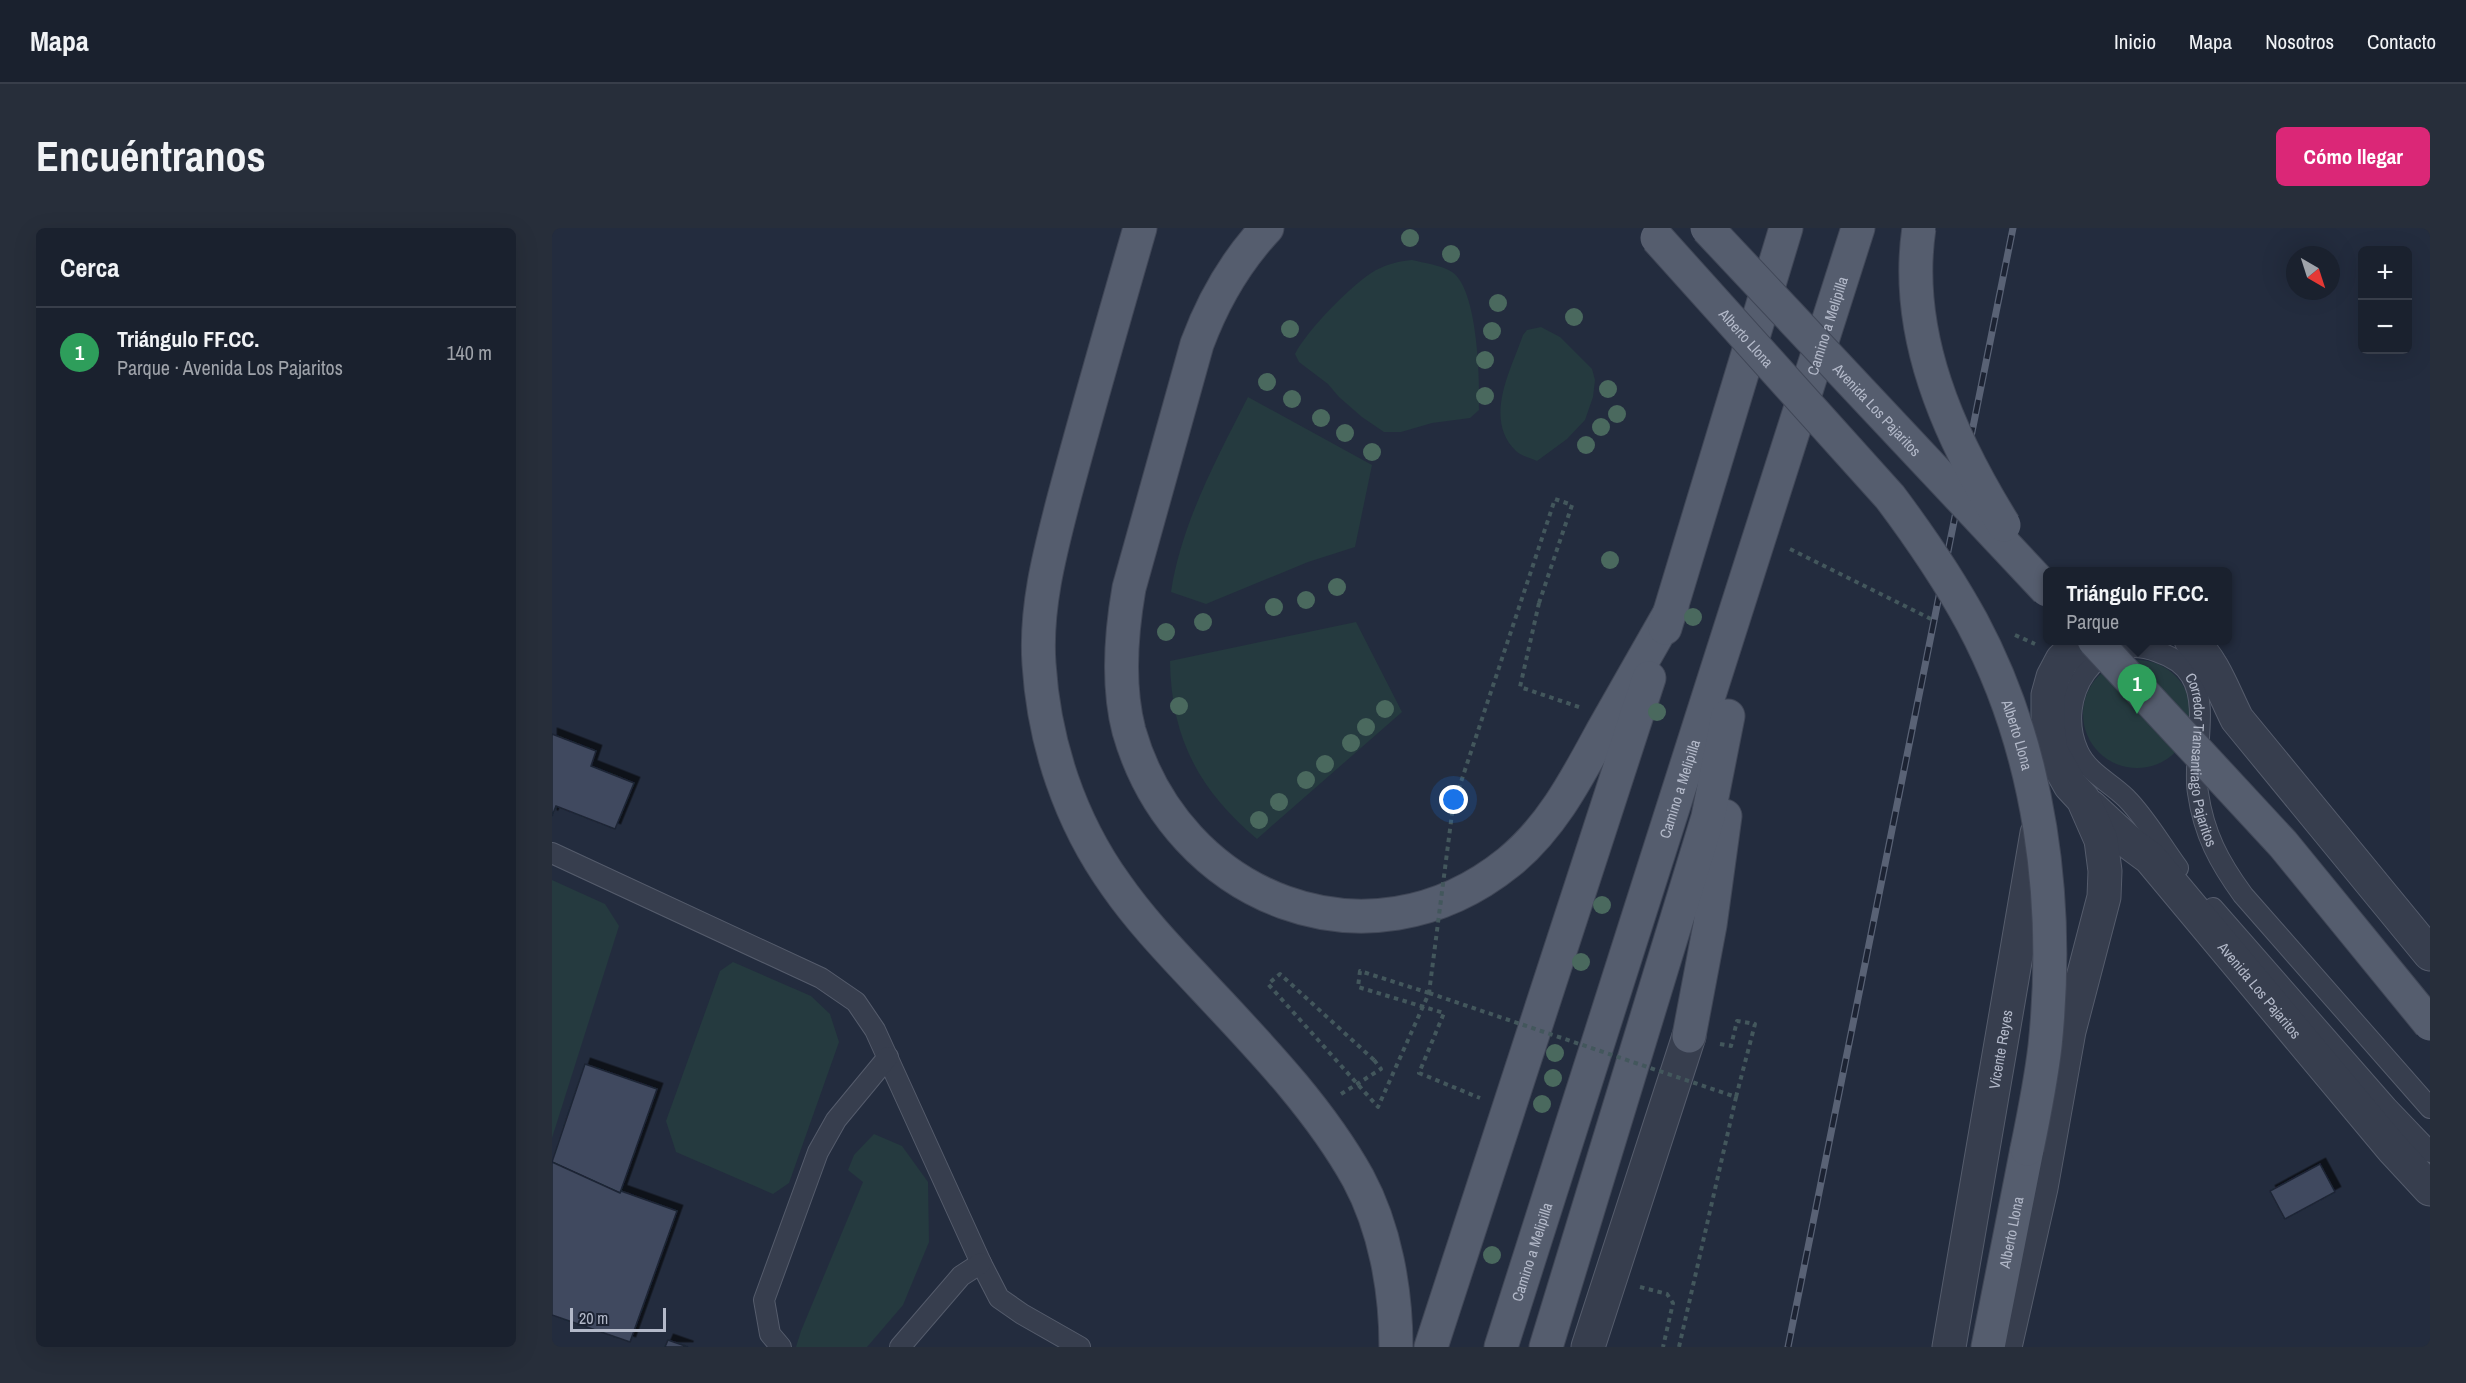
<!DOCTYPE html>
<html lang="es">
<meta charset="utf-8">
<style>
body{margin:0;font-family:"Archivo Narrow",sans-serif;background:#272e3a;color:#f1f3f6}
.controls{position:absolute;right:18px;top:18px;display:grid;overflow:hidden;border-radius:9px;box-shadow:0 6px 24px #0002}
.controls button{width:54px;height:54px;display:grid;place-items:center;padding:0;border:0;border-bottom:2px solid #383e4a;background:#1a212e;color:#f1f3f6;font:30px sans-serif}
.compass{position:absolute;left:1734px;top:18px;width:54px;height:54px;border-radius:50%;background:#1a212e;box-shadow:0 6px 24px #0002;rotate:141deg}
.scale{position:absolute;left:18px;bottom:15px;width:96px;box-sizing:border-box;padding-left:6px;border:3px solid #b3b9c9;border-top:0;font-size:16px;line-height:21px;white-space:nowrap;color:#b3b9c9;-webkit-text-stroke:4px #1c2333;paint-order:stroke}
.you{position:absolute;left:902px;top:572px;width:21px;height:21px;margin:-15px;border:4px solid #fff;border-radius:50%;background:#1a73e8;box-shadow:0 0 0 9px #1a73e833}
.badge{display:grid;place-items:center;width:39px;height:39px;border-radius:50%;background:#db2777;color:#fff;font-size:20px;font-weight:700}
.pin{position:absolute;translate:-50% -50px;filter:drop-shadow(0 2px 3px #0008)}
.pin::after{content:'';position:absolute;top:32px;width:21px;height:18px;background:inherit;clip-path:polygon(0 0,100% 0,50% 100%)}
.popup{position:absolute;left:1491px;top:339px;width:189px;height:78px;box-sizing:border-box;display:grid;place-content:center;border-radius:9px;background:#1a212e;filter:drop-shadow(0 2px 4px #0005);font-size:20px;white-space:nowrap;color:#9fa3aa}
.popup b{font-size:22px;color:#f1f3f6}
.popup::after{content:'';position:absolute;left:50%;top:100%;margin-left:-12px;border:12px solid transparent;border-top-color:#1a212e}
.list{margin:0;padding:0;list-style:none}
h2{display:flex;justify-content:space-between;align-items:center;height:78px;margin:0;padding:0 24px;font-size:26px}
h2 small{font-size:20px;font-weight:400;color:#9fa3aa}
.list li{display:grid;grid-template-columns:39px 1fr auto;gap:18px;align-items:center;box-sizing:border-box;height:90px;padding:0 24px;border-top:2px solid #383e4a}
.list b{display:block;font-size:22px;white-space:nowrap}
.list p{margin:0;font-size:20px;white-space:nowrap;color:#9fa3aa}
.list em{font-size:20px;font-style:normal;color:#9fa3aa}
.map{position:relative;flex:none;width:1878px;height:1119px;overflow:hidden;border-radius:9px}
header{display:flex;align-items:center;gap:36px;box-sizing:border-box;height:84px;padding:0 30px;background:#1a212e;border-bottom:2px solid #383e4a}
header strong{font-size:28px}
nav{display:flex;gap:33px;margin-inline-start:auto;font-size:21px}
.intro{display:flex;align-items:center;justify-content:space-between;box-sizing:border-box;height:144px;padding:0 36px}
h1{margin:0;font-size:42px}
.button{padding:15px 27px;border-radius:9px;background:#db2777;color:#fff;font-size:21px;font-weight:700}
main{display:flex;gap:36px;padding:0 36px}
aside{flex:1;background:#1a212e;border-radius:9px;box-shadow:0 6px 24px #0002}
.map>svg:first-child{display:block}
</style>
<header>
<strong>Mapa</strong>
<nav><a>Inicio</a><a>Mapa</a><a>Nosotros</a><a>Contacto</a></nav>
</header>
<div class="intro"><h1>Encuéntranos</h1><a class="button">Cómo llegar</a></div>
<main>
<aside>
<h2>Cerca<small></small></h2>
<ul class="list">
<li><span class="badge" style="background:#2e9e5b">1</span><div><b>Triángulo FF.CC.</b><p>Parque · Avenida Los Pajaritos</p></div><em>140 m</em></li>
</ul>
</aside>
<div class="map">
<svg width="1878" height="1119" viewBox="0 0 1878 1119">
<defs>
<filter id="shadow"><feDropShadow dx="5.5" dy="-5.5" stdDeviation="0" flood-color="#0009"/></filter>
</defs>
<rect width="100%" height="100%" fill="#232c3e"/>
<g fill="#253a3f">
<path d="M860,32c12,3 29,5 40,12 26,17 28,109 27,138l-9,8 -38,5 -31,9h-17l-22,-15 -23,-20 -11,-13 -29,-22 -4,-8c13,-25 57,-70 81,-84 12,-6 23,-9 36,-10z"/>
<path d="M989,99l19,10 32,32 3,11 -2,17 -8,23 -18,19 -30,22c-6,-3 -16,-5 -21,-10 -33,-32 -5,-81 7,-116l4,-5z"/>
<path d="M696,169l124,68 -17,82 -47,15 -102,42 -35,-12c10,-68 46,-134 77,-195z"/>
<path d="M804,394l46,90 -145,127c-58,-49 -86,-101 -87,-178z"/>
<circle cx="1585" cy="486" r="54"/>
<path d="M0,652l53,24 14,22 -67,212z"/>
<path d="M181,734l78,34 19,18 9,28 -50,141 -16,11 -97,-42 -10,-31 54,-150z"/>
<path d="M322,906l28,12 26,36 1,60 -26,63 -36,42h-71l5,-16 62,-149 -15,-12 6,-15z"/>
</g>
<g fill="#3f485e" stroke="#1e2535" stroke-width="1.5" filter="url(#shadow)">
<path d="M0,506l44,17 -5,15 43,17 -19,46 -59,-23 -4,10z"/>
<path d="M33,836l72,25 -37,104 -68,-31z"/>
<path d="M0,934l68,31 1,-2 56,20 -47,131 -78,-27z"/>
<path d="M1768,936l15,28 -50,27 -15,-28z"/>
<path d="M116,1112l20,7h-23z"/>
</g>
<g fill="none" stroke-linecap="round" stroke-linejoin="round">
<defs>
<g id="service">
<path d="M0,625l269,125 35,24 19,28 106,233 18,35 23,16 58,33"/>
<path id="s1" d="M1626,640c-17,-23 -32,-50 -52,-70 -16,-16 -38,-25 -48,-47 -24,-54 18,-123 80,-99 12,4 26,12 33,24 19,30 1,82 7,117 6,41 21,69 45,102l187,213"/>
<path d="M1661,680l174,199 43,45"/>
<path d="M229,1119l-11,-13 -6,-34 54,-148 18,-32 52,-63"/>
<path d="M348,1119l61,-71 20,-13"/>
</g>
<g id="minor">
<path d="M1639,412c23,23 32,51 46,79l193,235"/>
<path id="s2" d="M1539,579l40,37 19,14 242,290 38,41"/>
<path d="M1036,1119l101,-311"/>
<path id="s3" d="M1397,1119l88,-514"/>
<path d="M1453,1119l36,-159 28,-157 35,-134 1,-26 -4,-31 -18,-41 -13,-14 -19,-34 -3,-26v-30l5,-18 9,-17 21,-20"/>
</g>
<g id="primary">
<path d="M588,0c-26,90 -52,180 -76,270 -14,54 -29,110 -25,166 5,79 31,157 77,221 25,36 56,68 85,99 56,60 117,122 157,194 27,50 38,112 38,169"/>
<path d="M715,0c-32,34 -54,73 -70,116l-68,244c-8,46 -12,97 0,143 48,168 239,245 380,131 43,-35 68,-84 94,-132 23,-40 46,-81 69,-121"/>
<path d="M1113,400l121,-400"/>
<path d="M1137,808l21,-111 15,-109"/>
<path d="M879,1119l218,-669"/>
<path id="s4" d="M949,1119l357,-1119"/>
<path d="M994,1119l162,-530 20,-101"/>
<path id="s5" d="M1436,1119l39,-198"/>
</g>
</defs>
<use href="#service" stroke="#555c6c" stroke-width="22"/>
<use href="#minor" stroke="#555c6c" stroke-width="35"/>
<use href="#primary" stroke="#404757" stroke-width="35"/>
<g stroke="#43575c" stroke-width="4" stroke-dasharray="4.5 4.5" stroke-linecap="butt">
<path d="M1238,321l141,70"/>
<path d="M987,375l-19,84 59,20"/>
<path d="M1463,407l20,9"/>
<path d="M877,765l-69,-22 -2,16 86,26 -25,60 61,25"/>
<path d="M1168,816l11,2 6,-25 18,3 -19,73"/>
<path d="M789,866l40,-25 -7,-9"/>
<path d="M1088,1059l27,7 6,9 -10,44"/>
</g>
<use href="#service" stroke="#373e4e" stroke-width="20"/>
<use href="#minor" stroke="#373e4e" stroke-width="33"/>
<use href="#primary" stroke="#555d6e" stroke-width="33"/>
<defs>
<path id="rail" d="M1236,1119l225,-1119"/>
</defs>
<use href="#rail" stroke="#596275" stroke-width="7"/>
<use href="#rail" stroke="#1c2333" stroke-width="4.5" stroke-dasharray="14" stroke-linecap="butt"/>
<defs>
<g id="primary-bridge">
<path id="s6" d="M1155,0l340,362"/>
<path d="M1367,0c-16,106 30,208 85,297"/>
<path id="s7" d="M1105,10l233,259c30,40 58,81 82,125 69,129 88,280 73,424 -4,34 -11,69 -18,103"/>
<path d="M1542,412l189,204 147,180"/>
</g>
</defs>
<use href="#primary-bridge" stroke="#404757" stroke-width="35" stroke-linecap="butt"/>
<g stroke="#43575c" stroke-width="4" stroke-dasharray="4.5 4.5" stroke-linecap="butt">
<path d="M877,765l307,104 -57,250"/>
<path d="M822,832l-94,-86 -12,10 110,123 51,-114 24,-187 102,-307 17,6 -33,98"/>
</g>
<use href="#primary-bridge" stroke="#555d6e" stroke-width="33"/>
</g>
<g fill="#4a695e">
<circle cx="858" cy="10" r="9"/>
<circle cx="899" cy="26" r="9"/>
<circle cx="946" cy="75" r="9"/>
<circle cx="1022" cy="89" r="9"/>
<circle cx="738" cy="101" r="9"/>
<circle cx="940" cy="103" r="9"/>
<circle cx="933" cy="132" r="9"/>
<circle cx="715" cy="154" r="9"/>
<circle cx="1056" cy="161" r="9"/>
<circle cx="933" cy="168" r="9"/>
<circle cx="740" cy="171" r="9"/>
<circle cx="1065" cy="186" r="9"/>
<circle cx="769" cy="190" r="9"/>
<circle cx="1049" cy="199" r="9"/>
<circle cx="793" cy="205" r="9"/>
<circle cx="1034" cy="217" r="9"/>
<circle cx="820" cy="224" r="9"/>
<circle cx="1058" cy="332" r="9"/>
<circle cx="785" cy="359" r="9"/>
<circle cx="754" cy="372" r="9"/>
<circle cx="722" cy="379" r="9"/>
<circle cx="1141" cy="389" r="9"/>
<circle cx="651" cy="394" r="9"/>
<circle cx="614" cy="404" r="9"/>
<circle cx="627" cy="478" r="9"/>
<circle cx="833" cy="481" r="9"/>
<circle cx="1105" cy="484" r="9"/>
<circle cx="814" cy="499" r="9"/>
<circle cx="799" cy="515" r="9"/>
<circle cx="773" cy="536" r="9"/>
<circle cx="754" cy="552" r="9"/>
<circle cx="727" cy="574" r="9"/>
<circle cx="707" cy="592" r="9"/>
<circle cx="1050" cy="677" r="9"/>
<circle cx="1029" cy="734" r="9"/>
<circle cx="1003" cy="825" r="9"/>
<circle cx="1001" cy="850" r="9"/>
<circle cx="990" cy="876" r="9"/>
<circle cx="940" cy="1027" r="9"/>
</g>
<g text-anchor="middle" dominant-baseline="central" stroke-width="4.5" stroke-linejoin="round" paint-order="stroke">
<g font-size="15" fill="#b3b9c9" stroke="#1c2333">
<text stroke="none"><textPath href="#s4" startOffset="1072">Camino a Melipilla</textPath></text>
<text stroke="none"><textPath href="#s7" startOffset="134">Alberto Llona</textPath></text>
<text stroke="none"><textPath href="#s6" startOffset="249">Avenida Los Pajaritos</textPath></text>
<text stroke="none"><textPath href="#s7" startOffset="620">Alberto Llona</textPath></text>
<text stroke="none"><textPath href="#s1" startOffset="446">Corredor Transantiago Pajaritos</textPath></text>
<text stroke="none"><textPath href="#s4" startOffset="586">Camino a Melipilla</textPath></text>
<text stroke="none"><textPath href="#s2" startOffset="250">Avenida Los Pajaritos</textPath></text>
<text stroke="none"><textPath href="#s3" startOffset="302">Vicente Reyes</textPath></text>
<text stroke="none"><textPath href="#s5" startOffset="117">Alberto Llona</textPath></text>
<text stroke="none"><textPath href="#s4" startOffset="100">Camino a Melipilla</textPath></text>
</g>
</g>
</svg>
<div class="controls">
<button>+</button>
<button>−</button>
</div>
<svg class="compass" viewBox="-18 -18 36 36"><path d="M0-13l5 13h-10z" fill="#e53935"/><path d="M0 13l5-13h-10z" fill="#9fa3aa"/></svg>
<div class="scale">20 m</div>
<div class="you"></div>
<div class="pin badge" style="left:1585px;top:486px;background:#2e9e5b">1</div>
<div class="popup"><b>Triángulo FF.CC.</b>Parque</div>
</div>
</main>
